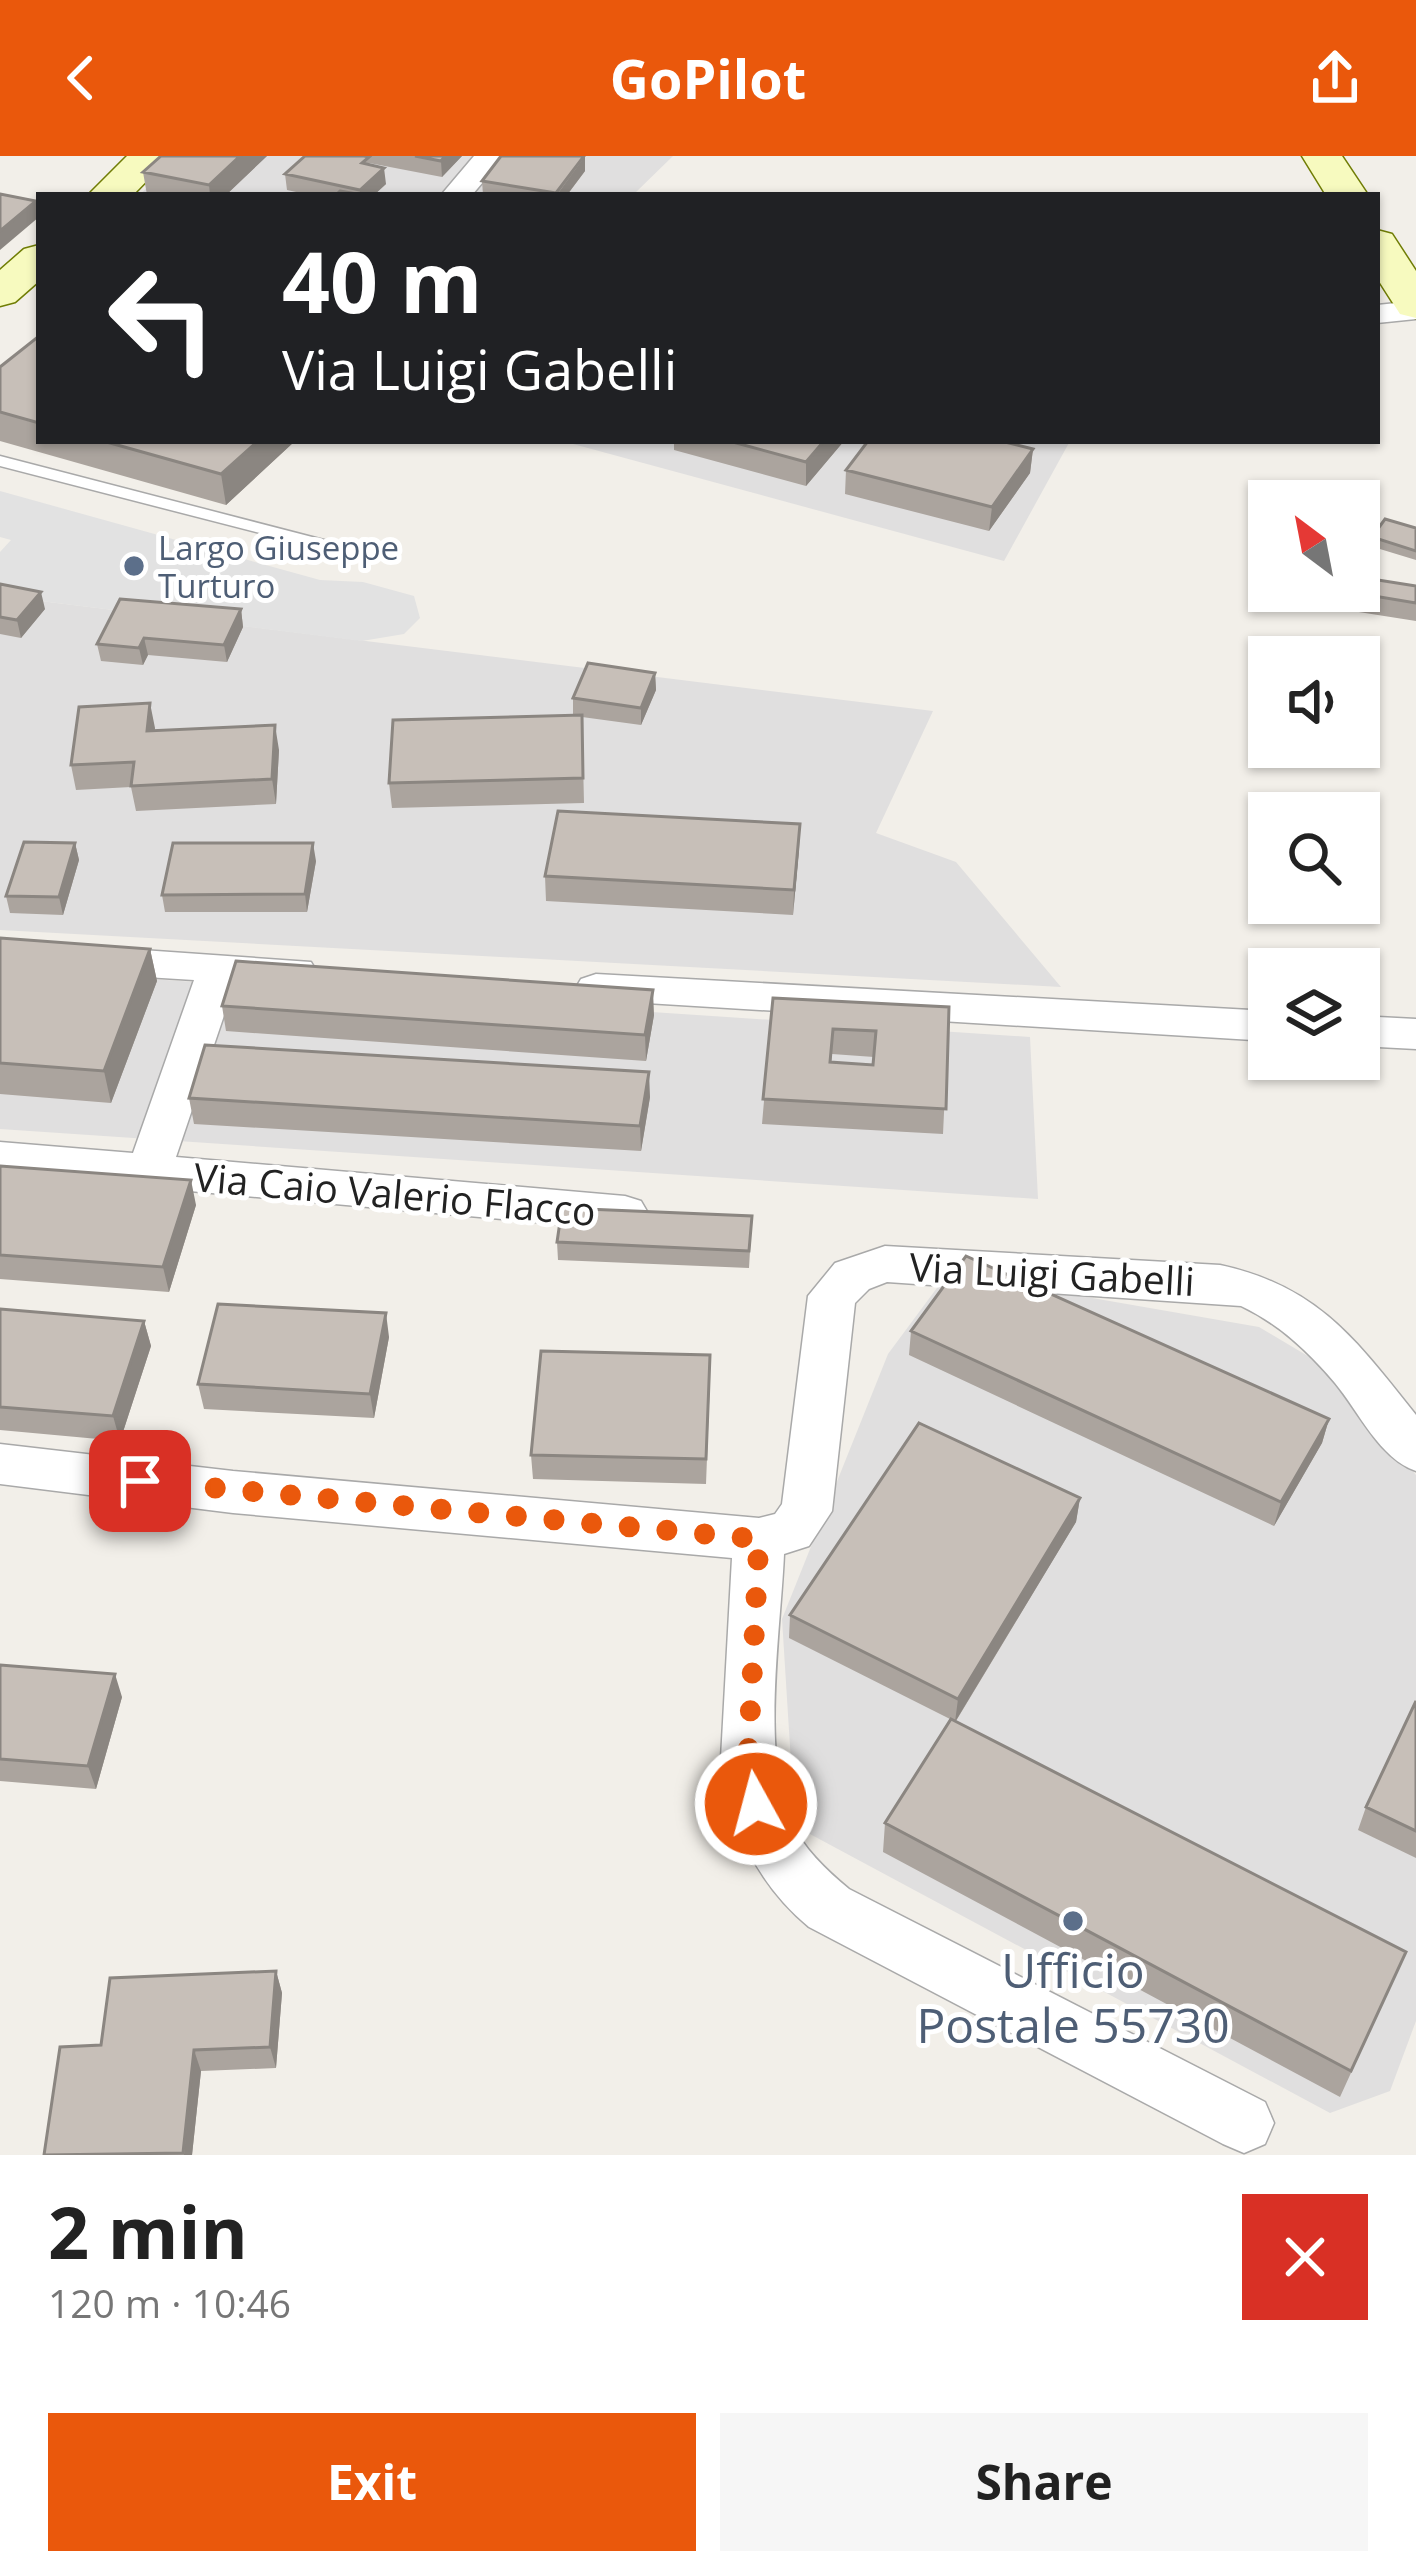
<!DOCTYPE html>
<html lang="en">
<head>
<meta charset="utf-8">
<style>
  :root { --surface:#fff; --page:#f6f6f6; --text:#222; --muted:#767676; --accent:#ea580c }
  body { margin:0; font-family:"Open Sans",sans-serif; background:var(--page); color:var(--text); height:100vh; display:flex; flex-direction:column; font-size:45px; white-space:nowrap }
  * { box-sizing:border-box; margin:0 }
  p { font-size:39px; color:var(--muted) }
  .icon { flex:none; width:66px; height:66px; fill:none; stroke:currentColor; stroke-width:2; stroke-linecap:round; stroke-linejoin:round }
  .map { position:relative; height:1999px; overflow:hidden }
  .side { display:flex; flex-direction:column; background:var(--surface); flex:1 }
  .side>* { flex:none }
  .hud { position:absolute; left:36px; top:36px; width:1344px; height:252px; border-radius:0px; box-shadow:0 3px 9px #0004; background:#202124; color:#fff; overflow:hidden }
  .needle { width:78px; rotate:328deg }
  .fabs { position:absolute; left:1248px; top:324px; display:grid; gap:24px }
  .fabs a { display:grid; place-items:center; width:132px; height:132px; border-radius:0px; background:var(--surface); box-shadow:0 3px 9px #0004; font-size:60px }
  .pin { position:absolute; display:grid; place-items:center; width:102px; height:102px; color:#fff; margin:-51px; border-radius:24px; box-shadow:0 6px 18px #0006 }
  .me { position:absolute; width:132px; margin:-66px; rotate:353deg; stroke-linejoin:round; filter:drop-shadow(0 0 9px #0008) }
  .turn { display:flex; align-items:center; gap:42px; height:252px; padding:0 48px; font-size:54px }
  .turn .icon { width:156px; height:156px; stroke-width:2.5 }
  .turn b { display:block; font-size:84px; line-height:102px }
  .round { display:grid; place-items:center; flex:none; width:126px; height:126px; border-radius:0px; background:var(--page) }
  .head { display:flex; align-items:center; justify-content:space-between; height:204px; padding:0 48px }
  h1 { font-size:72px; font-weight:700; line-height:90px }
  .primary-button { display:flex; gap:24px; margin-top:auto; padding:24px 48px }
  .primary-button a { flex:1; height:138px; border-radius:0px; background:var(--accent); color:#fff; font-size:48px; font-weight:700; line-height:138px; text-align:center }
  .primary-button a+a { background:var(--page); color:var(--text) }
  header { display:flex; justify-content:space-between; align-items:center; height:156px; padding:0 48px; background:var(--accent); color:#fff; font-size:54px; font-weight:700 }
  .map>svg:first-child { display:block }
</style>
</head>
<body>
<header><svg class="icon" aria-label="back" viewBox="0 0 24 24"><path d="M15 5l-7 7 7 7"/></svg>GoPilot<svg class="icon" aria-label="share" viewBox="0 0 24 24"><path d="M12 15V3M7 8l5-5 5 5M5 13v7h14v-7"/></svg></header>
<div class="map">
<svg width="1416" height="1999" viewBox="0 0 1416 1999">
  <rect width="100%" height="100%" fill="#f2efe9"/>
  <path fill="#e0dfdf" d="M 183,0 L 474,0 L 439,39 L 139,39 Z
    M 503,0 L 673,0 L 633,39 L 470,39 Z
    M 562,285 L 1070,285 L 1004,405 Z
    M 0,440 L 933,555 L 876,677 L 956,706 L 1061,831 L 0,774 Z
    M 0,813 L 1030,881 L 1038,1043 L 0,973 Z
    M 948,1117 L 1259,1171 L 1328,1212 L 1416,1319 L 1416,1865 L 1390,1935 L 1330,1957 L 795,1670 L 782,1463 L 888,1198 Z"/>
  <path fill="#e2e2e2" d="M 0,335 L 320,424 L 363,426 L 414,440 L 420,462 L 404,478 L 362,485 L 0,440 L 0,396 L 11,384 L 0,381 Z"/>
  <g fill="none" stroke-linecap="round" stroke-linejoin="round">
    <g stroke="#a9a9a9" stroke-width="3">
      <path id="lane" d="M 0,300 L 347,390 L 349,393 L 341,398 L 0,310 Z"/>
    </g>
    <g stroke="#a9a9a9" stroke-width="3">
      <path id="street" d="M 474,0 L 505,0 L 472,39 L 441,39 Z
        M 1416,145 L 1416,163 L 1377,167 L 1377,149 Z
        M 0,784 L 311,806 L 317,816 L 311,826 L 296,830 L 235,827 L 176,1001 L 625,1040 L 641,1045 L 648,1057 L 641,1069 L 625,1074 L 0,1018 L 0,986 L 133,997 L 194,824 L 0,812 Z
        M 596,818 L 1269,855 L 1269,885 L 581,843 L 575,833 L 581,823 Z
        M 1359,860 L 1416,863 L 1416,893 L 1359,890 Z
        M 885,1090 L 1220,1109 C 1318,1130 1357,1185 1416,1259 L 1416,1315 C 1380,1303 1359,1256 1335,1227 C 1308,1195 1279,1168 1241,1150 L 887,1126 L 869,1133 L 855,1147 L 832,1355 L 809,1390 L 784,1398 C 781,1471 761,1598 790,1664 C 803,1692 826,1714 849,1733 L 1265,1946 L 1274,1967 L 1265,1988 L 1244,1997 L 1223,1988 L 809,1771 C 757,1728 729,1668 721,1602 L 732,1402 L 233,1357 L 0,1328 L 0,1288 L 233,1315 L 759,1362 L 775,1358 L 782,1348 L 808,1140 L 835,1107 Z"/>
    </g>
    <g stroke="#707d05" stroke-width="3">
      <path id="secondary" d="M 127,0 L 171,0 L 133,39 L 88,39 Z
        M 1302,0 L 1342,0 L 1368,39 L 1326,39 Z
        M 1377,74 L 1392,78 L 1416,115 L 1416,162 L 1400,158 L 1377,122 Z
        M 39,89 L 39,125 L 15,146 L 0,150 L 0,114 L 24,93 Z"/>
    </g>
    <use href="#lane" fill="#fff" fill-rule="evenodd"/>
    <use href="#street" fill="#fff" fill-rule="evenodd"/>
    <use href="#secondary" fill="#f7fabf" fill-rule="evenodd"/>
  </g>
  <path fill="#aba49e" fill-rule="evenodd" d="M 161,0 L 267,0 L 226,39 L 147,39 L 143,16 Z
    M 305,0 L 462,0 L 442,21 L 369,7 L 386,28 L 374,39 L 310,39 L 287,34 L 285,18 Z
    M 585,15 L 567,39 L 483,39 L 482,25 Z
    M 39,180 L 39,285 L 295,285 L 226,349 L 0,285 L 0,211 Z
    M 674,285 L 844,285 L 806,330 L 674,294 Z
    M 1033,293 L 1030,317 L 989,375 L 845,338 L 846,314 Z
    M 1416,372 L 1416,404 L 1370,390 L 1372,381 Z
    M 0,428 L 45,453 L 21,482 L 0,478 Z
    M 1416,430 L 1416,465 L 1346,454 L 1350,435 Z
    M 241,453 L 243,471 L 227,506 L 148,499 L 143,509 L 101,505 L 97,488 Z
    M 655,517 L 656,534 L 641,569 L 582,561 L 584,647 L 392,652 L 389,627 L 573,560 L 573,542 Z
    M 155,572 L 154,575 L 279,594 L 276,648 L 136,655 L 131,631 L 76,634 L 71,609 Z
    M 75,687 L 79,704 L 63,759 L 10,757 L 6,740 Z
    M 799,693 L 793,759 L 546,745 L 545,720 Z
    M 316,705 L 307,756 L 165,756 L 162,739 Z
    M 0,782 L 150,793 L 157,825 L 111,947 L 0,938 Z
    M 773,842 L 949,851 L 943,978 L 762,968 ZM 832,898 L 874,901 L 873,909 L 831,906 Z
    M 222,850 L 654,859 L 646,905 L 226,875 Z
    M 1288,903 L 1329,903 L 1330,916 L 1304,924 Z
    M 650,941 L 641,995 L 194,968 L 189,942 Z
    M 0,1010 L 196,1049 L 169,1136 L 0,1123 Z
    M 752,1060 L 749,1112 L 558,1104 L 557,1086 Z
    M 0,1153 L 144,1165 L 151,1190 L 120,1285 L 0,1274 Z
    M 911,1175 L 1329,1263 L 1322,1287 L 1274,1370 L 909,1199 Z
    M 389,1181 L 374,1262 L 204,1253 L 198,1228 Z
    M 710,1223 L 706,1328 L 533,1323 L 531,1299 Z
    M 1080,1342 L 1076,1366 L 956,1565 L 1406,1796 L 1340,1941 L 883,1696 L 885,1667 L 950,1563 L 789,1482 L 790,1459 Z
    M 0,1509 L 122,1541 L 96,1633 L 0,1625 Z
    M 1416,1545 L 1416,1702 L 1358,1674 L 1366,1651 Z
    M 276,1815 L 282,1837 L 276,1912 L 201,1915 L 192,1999 L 44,1999 L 101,1889 Z"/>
  <path fill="#8b8681" d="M 240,0 L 267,0 L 226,39 L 210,39 L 209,29 Z
    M 445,0 L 462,0 L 442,21 L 441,5 Z
    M 585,0 L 585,15 L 567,39 L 557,39 Z
    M 384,12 L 386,28 L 374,39 L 360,39 L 360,34 Z
    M 36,45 L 39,61 L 0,94 L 0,75 Z
    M 258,285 L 295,285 L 226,349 L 221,318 Z
    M 824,285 L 844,285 L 806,330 L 806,306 Z
    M 1033,293 L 1030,317 L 989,375 L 992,351 Z
    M 41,436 L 45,453 L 21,482 L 17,464 Z
    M 241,453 L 243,471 L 227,506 L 224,489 Z
    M 144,482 L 148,499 L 143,509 L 139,492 Z
    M 655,517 L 656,534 L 641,569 L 641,552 Z
    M 150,547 L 155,572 L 152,600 L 147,575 Z
    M 275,569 L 279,594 L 276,648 L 272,623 Z
    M 800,668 L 799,693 L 793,759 L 794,734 Z
    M 75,687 L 79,704 L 63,759 L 59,741 Z
    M 313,687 L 316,705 L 307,756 L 305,738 Z
    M 150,793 L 157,825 L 111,947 L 104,915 Z
    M 653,834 L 654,859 L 646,905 L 645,879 Z
    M 1333,908 L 1330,916 L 1304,924 L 1306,915 Z
    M 649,916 L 650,941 L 641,995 L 640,970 Z
    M 191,1024 L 196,1049 L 169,1136 L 163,1111 Z
    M 386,1157 L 389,1181 L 374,1262 L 370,1238 Z
    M 144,1165 L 151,1190 L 120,1285 L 113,1260 Z
    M 1329,1263 L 1322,1287 L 1274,1370 L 1281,1346 Z
    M 1080,1342 L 1076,1366 L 955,1566 L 958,1543 Z
    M 115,1518 L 122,1541 L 96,1633 L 88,1610 Z
    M 276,1815 L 282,1837 L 276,1912 L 270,1891 Z
    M 194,1894 L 201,1915 L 192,1999 L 184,1999 Z"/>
  <path fill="#c7bfb8" stroke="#8b8681" stroke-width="3" fill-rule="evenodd" d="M 161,0 L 240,0 L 209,29 L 143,16 Z
    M 305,0 L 364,0 L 369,1 L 362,7 L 384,12 L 360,34 L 285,18 Z
    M 415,0 L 445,0 L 441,5 Z
    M 501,0 L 584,0 L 556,37 L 482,25 Z
    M 340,35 L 362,39 L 336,39 Z
    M 0,38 L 36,45 L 0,75 Z
    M 39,180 L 39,267 L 0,256 L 0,211 Z
    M 103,285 L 258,285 L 221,318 Z
    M 729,285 L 824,285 L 806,306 Z
    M 868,285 L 1001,285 L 1033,293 L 992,351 L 846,314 Z
    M 1385,363 L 1416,372 L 1416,395 L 1372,381 Z
    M 1359,421 L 1416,430 L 1416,447 L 1350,436 L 1359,435 Z
    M 0,428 L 41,436 L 17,464 L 0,461 Z
    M 120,443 L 241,453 L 224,489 L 144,482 L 139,492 L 97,488 Z
    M 588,507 L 655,517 L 641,552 L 573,542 Z
    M 150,547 L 147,575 L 275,569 L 272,623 L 131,630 L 134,606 L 71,609 L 79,551 Z
    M 582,559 L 583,622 L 389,627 L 393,564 Z
    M 558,655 L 800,668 L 794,734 L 545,720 Z
    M 24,686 L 75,687 L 59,741 L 6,740 Z
    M 173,687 L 313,687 L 305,738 L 162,739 Z
    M 0,782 L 150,793 L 104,915 L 0,907 Z
    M 236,805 L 653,834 L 645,879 L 222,850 Z
    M 773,842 L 949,851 L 946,953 L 763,943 ZM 833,873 L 876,875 L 873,909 L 830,906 Z
    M 205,889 L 649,916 L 640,970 L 189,942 Z
    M 1297,903 L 1329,903 L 1333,908 L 1306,915 Z
    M 0,1010 L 191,1024 L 163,1111 L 0,1099 Z
    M 562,1052 L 752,1060 L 749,1095 L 557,1086 Z
    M 966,1100 L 1329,1263 L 1281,1346 L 911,1175 Z
    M 218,1148 L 386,1157 L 370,1238 L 198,1228 Z
    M 0,1153 L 144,1165 L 113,1260 L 0,1251 Z
    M 541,1195 L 710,1199 L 706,1303 L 531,1299 Z
    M 919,1267 L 1080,1342 L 958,1543 L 790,1459 Z
    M 0,1509 L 115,1518 L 88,1610 L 0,1603 Z
    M 1416,1545 L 1416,1675 L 1366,1651 Z
    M 951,1563 L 1406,1796 L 1351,1915 L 885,1667 Z
    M 276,1815 L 270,1891 L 194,1894 L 183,1997 L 44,1999 L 60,1891 L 101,1889 L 110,1822 Z"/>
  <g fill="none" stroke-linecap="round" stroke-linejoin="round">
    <path stroke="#ea580c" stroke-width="21" stroke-dasharray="0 37.8" d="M 140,1325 L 759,1383 L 748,1602 L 756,1648"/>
  </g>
  <g fill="#5c6f8a" stroke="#fff" stroke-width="4.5">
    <circle cx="134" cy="410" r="12"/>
    <circle cx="1073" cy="1765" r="12"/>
  </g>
  <g text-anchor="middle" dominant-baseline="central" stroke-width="10" stroke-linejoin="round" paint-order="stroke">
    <g font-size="33" fill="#4e5e75" stroke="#fff" text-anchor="start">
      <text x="158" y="391">Largo Giuseppe<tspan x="158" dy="38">Turturo</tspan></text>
    </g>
    <g font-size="39" fill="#222" stroke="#fff">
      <text transform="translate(395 1037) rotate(5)">Via Caio Valerio Flacco</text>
      <text transform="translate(1052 1117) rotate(3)">Via Luigi Gabelli</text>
    </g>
    <g font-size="48" fill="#4e5e75" stroke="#fff">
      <text x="1073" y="1813">Ufficio<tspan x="1073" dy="55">Postale 55730</tspan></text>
    </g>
  </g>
</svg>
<div class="fabs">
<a><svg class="needle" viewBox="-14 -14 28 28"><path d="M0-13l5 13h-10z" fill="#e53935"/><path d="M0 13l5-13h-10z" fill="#767676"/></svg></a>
<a><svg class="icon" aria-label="sound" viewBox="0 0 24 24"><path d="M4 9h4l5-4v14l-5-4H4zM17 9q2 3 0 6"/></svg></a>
<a><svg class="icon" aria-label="search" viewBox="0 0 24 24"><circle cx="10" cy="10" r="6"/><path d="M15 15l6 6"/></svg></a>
<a><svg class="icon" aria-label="layers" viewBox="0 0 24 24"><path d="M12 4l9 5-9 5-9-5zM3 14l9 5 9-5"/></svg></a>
</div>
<div class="pin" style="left:140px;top:1325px;background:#d93025"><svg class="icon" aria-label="arrive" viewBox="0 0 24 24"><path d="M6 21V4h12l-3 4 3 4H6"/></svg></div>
<svg class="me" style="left:756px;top:1648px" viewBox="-20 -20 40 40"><circle r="17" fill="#ea580c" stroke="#fff" stroke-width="3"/><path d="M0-11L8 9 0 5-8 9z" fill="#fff"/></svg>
<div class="hud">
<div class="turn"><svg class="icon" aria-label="left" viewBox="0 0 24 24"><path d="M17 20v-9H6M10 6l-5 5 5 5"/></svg><div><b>40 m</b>Via Luigi Gabelli</div></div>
</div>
</div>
<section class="side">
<div class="head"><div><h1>2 min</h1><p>120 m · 10:46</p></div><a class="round" style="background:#d93025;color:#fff"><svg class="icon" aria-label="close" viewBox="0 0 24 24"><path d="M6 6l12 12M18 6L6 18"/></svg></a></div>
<div class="primary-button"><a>Exit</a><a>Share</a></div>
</section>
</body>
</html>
